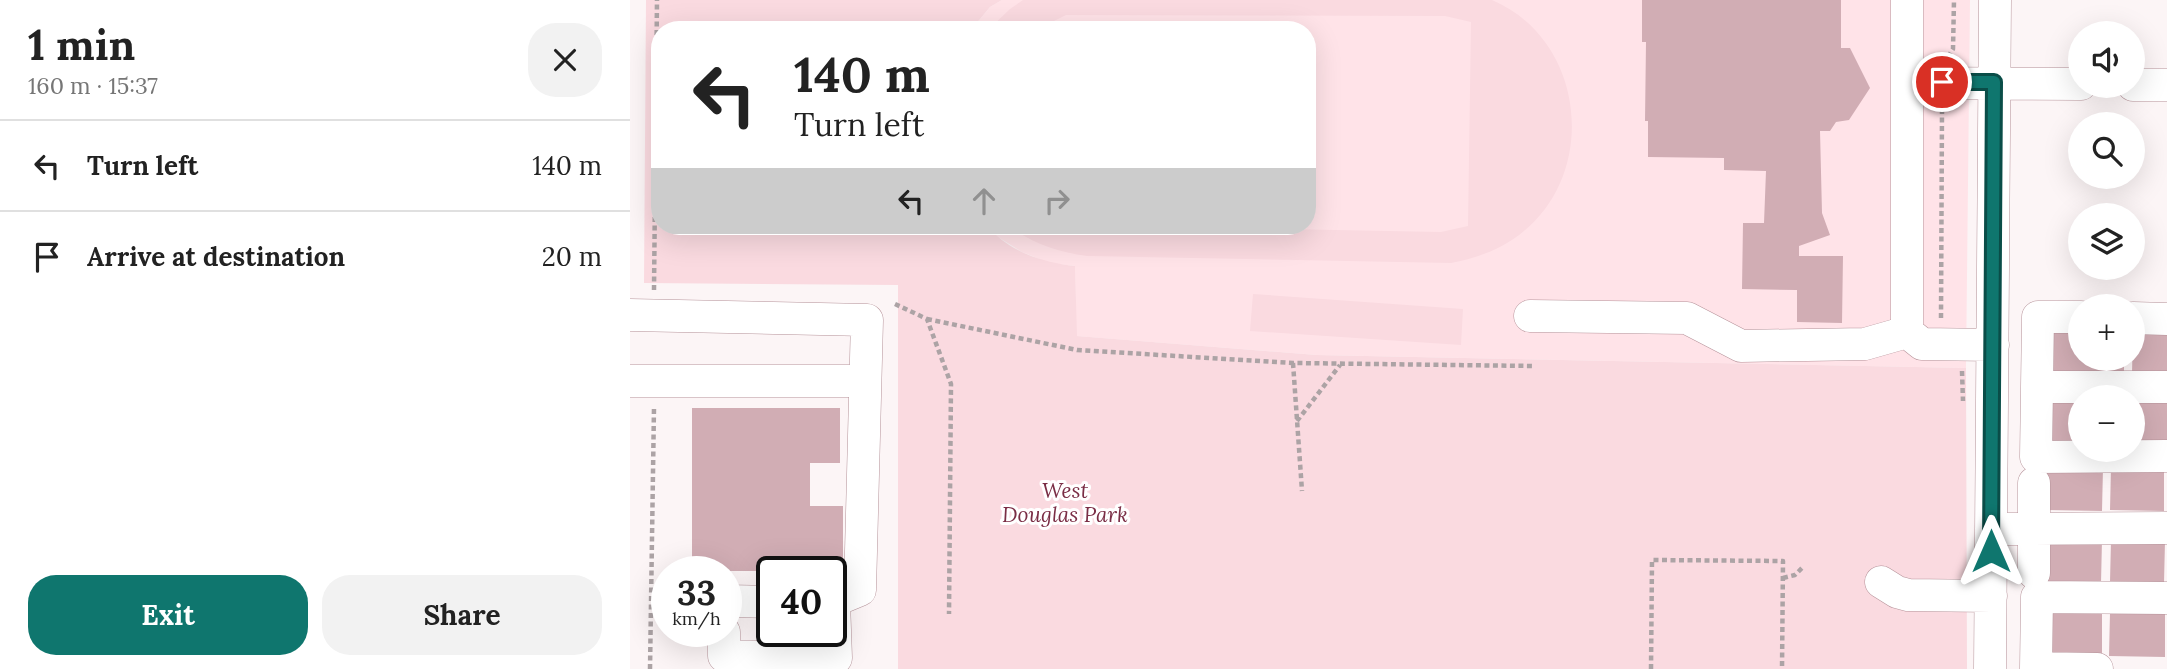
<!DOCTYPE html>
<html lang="en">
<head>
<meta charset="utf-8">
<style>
  :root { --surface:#fff; --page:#f2f2f2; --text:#222; --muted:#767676; --line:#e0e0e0; --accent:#0f766e }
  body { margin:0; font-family:Lora,serif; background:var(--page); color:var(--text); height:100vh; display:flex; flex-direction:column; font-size:26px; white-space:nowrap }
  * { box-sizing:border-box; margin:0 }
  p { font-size:23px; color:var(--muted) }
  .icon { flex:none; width:38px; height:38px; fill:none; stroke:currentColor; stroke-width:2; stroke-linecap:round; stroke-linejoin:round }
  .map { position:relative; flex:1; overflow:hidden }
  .panel { display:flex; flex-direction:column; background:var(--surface); width:630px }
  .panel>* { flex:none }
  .guide { position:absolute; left:21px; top:21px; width:665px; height:214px; border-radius:28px; box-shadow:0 7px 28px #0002; background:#fff; color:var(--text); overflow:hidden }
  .fabs { position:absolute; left:1438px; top:21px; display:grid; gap:14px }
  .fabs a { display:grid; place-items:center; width:77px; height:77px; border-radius:50%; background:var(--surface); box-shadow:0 7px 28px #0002; font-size:35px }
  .speed { position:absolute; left:21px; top:556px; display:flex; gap:14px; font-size:35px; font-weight:700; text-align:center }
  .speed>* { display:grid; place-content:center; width:91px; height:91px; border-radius:50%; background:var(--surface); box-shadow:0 7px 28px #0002; line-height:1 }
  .speed small { font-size:18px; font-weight:400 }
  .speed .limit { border:4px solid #111; border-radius:10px; background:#fff; color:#111 }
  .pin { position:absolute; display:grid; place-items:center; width:60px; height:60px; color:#fff; margin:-30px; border:4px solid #fff; border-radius:50%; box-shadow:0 2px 7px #0007 }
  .me { position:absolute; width:77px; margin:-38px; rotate:0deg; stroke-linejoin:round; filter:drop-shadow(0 0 5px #0008) }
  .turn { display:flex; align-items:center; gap:24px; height:147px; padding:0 28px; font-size:32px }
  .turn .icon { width:91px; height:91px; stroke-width:2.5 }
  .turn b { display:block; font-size:49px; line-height:60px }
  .lanes { display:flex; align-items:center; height:66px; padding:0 28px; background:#0003; justify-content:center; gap:35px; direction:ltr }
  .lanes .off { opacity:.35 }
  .round { display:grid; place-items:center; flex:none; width:74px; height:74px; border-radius:28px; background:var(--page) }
  .summary { display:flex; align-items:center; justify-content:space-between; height:119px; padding:0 28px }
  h1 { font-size:42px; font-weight:800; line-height:52px }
  .primary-button { display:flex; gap:14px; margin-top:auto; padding:14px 28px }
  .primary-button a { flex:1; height:80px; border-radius:28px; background:var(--accent); color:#fff; font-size:28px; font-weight:800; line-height:80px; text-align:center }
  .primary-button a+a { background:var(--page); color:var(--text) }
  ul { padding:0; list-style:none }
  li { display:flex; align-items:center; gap:21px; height:91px; padding:0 28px; border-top:2px solid var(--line) }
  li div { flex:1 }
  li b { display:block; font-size:26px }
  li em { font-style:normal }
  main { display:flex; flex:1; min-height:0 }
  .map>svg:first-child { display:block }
</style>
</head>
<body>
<main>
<section class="panel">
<div class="summary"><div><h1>1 min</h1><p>160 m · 15:37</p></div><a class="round"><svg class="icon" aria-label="close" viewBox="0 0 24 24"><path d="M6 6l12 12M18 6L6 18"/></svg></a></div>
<ul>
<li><svg class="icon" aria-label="left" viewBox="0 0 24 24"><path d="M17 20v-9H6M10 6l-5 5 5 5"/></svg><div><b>Turn left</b></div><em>140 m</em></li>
<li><svg class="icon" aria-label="arrive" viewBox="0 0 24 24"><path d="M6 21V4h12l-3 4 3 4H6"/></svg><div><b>Arrive at destination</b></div><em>20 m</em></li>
</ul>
<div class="primary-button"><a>Exit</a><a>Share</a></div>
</section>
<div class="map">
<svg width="1537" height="669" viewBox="0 0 1537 669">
  <rect width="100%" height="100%" fill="#fcf5f6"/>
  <path fill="#ffe3e8" d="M 372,0 L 1340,0 L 1336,368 L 687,355 L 446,336 L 445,266 L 419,263 L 392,252 L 368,237 L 357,226 L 677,226 L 677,30 L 341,30 L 360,7 Z"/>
  <path fill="#fadae0" d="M 16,0 L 372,0 L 360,7 L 341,30 L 30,30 L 30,226 L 357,226 C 380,252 411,262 445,266 L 447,336 L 687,355 L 1336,368 L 1337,669 L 268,669 L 268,285 L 14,283 Z
    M 393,0 L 862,0 C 954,39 969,169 894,231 C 873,249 847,258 821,263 L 457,256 C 427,252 403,243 378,226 L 505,226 L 811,232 L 838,226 L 841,22 L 815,16 L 436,15 L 406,30 L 358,30 L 380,9 Z
    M 623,294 L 833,309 L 831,345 L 620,331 Z"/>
  <path fill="#d1adb4" d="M 1012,0 L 1211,0 L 1211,48 L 1220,48 L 1240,88 L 1219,120 L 1206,122 L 1200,131 L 1190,131 L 1192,213 L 1200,235 L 1169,246 L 1169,256 L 1213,256 L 1212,323 L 1167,322 L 1167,290 L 1112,289 L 1113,223 L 1134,223 L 1136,171 L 1094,170 L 1094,158 L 1018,157 L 1018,121 L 1015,121 L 1016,42 L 1012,42 Z
    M 1419,330 L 1451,330 L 1451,359 L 1494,359 L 1494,375 L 1418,373 Z
    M 1503,331 L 1537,331 L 1537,374 L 1502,373 Z
    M 1419,397 L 1451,398 L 1451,441 L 1418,441 Z
    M 1503,398 L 1537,398 L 1537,441 L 1503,440 Z
    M 62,408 L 210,408 L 210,463 L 180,463 L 180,506 L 213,506 L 213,571 L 62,571 Z
    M 1417,467 L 1473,468 L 1472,511 L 1417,510 Z
    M 1481,467 L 1534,468 L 1534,511 L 1480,510 Z
    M 1418,539 L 1472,540 L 1471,583 L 1417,582 Z
    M 1481,540 L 1535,541 L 1534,583 L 1480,582 Z
    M 1418,613 L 1472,614 L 1472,656 L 1418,655 Z
    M 1480,613 L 1535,614 L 1535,657 L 1479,656 Z"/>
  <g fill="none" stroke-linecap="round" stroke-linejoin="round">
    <g stroke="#b6939a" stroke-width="33">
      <path id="minor" d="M 1277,0 L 1277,83
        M 1503,85 L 1537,85
        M 0,315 L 237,320 L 230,590 L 201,602
        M 900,316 L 1057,318 L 1111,346 L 1235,344 L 1277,332
        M 1451,317 L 1408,317 L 1406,457 L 1537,456
        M 1503,318 L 1537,319
        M 1363,345 L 1292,344 L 1277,332 L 1277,83 L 1451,84
        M 0,381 L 235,381
        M 1407,387 L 1537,387
        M 1361,529 L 1537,528
        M 1404,573 L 1404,483
        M 1251,582 L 1267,592 L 1278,595 L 1361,596
        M 96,601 L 142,602
        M 94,632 L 94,656 L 206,658 L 204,602
        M 1360,669 L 1365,0
        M 1467,669 L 1406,668 L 1407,597 L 1537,598"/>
    </g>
    <path stroke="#aca3a5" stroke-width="4.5" stroke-dasharray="5 3.5" stroke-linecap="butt" d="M 1318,57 L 1323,49 L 1324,0
      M 24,290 L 27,0
      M 265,304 L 297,319 L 321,384 L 319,614
      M 1311,318 L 1312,110
      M 297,319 L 447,350 L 663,363 L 904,366
      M 663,363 L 672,491
      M 1332,371 L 1333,401
      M 667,421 L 710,365
      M 1153,578 L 1165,575 L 1174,566
      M 20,669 L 24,407
      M 1021,669 L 1022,560 L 1153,561 L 1152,669"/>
    <use href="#minor" stroke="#fff" stroke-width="32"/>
  </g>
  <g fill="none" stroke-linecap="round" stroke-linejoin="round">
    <g stroke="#0a4d48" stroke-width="18">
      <path id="route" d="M 1312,82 L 1364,82 L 1361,551"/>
    </g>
    <use href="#route" stroke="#0f766e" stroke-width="12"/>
  </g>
  <g text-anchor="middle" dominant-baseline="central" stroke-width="6" stroke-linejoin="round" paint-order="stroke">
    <g font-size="21" font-style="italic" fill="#7a2d45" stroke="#fff">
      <text x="435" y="490">West<tspan x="435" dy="24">Douglas Park</tspan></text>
    </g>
  </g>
</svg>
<div class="fabs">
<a><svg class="icon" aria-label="sound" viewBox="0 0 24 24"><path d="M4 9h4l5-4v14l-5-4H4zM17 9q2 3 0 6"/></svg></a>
<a><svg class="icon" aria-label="search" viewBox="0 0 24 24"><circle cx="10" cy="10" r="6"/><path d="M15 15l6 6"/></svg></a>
<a><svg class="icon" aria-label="layers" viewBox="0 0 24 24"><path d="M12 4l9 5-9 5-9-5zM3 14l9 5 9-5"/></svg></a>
<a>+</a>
<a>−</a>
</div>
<div class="speed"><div>33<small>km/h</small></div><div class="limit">40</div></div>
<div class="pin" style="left:1312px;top:82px;background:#d93025"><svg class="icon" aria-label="arrive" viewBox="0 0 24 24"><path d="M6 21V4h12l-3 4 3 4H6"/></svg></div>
<svg class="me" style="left:1361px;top:551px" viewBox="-20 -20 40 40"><path d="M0-17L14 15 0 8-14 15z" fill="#0f766e" stroke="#fff" stroke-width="4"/></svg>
<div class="guide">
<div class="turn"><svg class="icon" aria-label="left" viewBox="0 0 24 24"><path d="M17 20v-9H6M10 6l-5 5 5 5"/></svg><div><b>140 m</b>Turn left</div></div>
<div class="lanes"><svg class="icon" aria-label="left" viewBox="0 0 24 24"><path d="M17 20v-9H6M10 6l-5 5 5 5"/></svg><svg class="icon off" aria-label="ahead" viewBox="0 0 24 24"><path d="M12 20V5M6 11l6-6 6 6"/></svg><svg class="icon off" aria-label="right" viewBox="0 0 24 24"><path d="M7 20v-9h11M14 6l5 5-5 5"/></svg></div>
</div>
</div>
</main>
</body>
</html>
